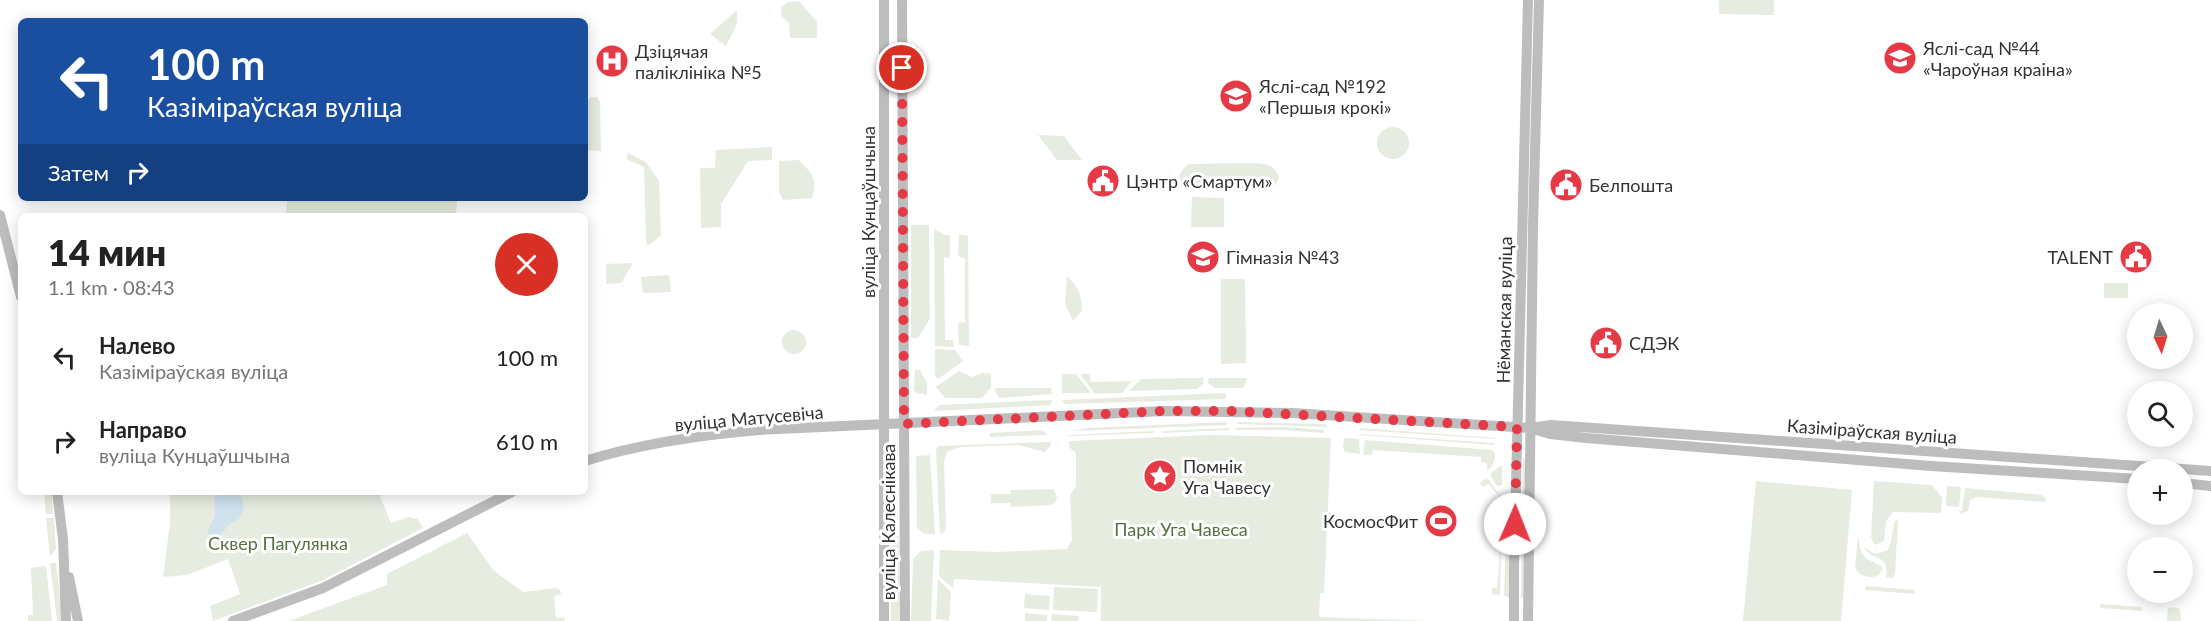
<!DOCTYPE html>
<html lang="ru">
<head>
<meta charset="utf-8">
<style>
  :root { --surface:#fff; --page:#f2f2f2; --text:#222; --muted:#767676 }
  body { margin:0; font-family:Lato,sans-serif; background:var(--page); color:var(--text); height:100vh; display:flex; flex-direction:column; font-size:22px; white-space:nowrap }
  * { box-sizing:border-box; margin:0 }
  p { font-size:20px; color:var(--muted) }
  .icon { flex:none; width:33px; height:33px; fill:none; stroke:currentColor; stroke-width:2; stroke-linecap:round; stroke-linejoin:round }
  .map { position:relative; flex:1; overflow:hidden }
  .sheet { position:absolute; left:18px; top:213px; width:570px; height:282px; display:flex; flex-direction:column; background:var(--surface); border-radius:9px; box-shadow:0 3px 15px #0003 }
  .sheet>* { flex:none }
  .banner { position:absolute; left:18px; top:18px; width:570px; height:183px; border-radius:9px; box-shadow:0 3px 15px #0003; background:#1a4fa0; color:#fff; overflow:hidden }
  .needle { width:39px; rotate:176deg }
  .tools { position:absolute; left:2127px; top:303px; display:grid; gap:12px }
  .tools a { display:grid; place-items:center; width:66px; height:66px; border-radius:50%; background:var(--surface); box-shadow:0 3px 15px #0003; font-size:30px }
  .pin { position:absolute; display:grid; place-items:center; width:51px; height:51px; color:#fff; margin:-26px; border:3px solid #fff; border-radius:50%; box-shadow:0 2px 6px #0007 }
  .me { position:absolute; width:66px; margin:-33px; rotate:1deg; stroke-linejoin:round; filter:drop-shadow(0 0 4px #0008) }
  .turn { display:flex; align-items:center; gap:21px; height:126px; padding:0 30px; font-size:27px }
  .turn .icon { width:78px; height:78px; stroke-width:2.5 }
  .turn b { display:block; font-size:42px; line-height:51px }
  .then { display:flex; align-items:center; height:57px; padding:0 30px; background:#0003; gap:12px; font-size:22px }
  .round { display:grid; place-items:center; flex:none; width:63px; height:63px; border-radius:32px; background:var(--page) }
  .head { display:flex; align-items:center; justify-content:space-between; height:102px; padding:0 30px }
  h1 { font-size:36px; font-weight:800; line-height:45px }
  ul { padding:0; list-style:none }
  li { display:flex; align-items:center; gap:18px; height:84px; padding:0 30px }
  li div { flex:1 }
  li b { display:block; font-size:22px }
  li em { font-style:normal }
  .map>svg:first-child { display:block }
</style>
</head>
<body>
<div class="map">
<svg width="2211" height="621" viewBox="0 0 2211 621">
  <rect width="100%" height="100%" fill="#fff"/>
  <path fill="#e6ecdf" d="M 1719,0 L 1774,0 L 1774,15 L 1719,14 Z
    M 799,1 L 817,22 L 817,38 L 790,38 L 789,23 L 782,17 L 781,7 L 788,2 Z
    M 737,10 L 737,24 L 726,46 L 710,34 Z
    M 590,97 L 597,97 L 600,102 L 601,151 L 585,150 L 585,104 L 587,104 Z
    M1377 143a16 16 0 1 1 32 0a16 16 0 1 1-32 0Z
    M 1038,135 L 1064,136 L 1082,160 L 1057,160 Z
    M 772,147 L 772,160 L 748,161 L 721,204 L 721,227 L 701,228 L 700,168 L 715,168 L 716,150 Z
    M 628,153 L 646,162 L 659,181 L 661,235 L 648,246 L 646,241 L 644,167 L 626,159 Z
    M 799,160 C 812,174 818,178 812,198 L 783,200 L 779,192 L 779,161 Z
    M 1251,163 C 1265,164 1275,163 1279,178 C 1277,186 1271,188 1264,190 L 1193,190 C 1177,187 1175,173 1189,164 Z
    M 1192,197 L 1224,198 L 1224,227 L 1191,227 Z
    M 287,198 L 457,198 L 456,216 L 286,216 Z
    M 911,225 L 929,225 L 930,318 L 918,338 L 911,338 Z
    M 934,229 L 944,235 L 950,235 L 950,258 L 944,257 L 945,340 L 953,340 L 954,347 L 935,346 Z
    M 959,234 L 968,236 L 969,346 L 959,345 L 958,323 L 965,322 L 965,259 L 958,256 Z
    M 633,263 L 621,283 L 606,284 L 606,264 Z
    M 669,275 L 671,292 L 643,293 L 641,277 Z
    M 1067,276 C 1079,288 1082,295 1082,311 L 1073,321 L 1065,304 Z
    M 1221,279 L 1245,279 L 1246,363 L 1221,364 Z
    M 2104,283 L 2128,283 L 2128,298 L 2104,298 Z
    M782 342a12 12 0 1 1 24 0a12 12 0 1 1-24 0Z
    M 935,349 L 955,350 L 963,361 L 938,379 L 935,376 Z
    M 915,370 L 920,370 L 927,383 L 927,395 L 917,393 L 914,390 Z
    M 959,371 L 972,377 L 983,373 L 991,374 L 991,387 L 982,398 L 945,398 L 936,387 Z
    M 1062,374 L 1076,374 L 1091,393 L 1062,393 Z
    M 1080,374 L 1090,374 L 1091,382 L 1132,381 L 1122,393 L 1095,394 Z
    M 1203,378 L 1203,384 L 1197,389 L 1129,391 L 1141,379 Z
    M 1209,378 L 1247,378 L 1245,385 L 1243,388 L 1215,388 L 1208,383 Z
    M 994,388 L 1051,388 L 1052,394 L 999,398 Z
    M 1223,393 L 1226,394 L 1226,399 L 1065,404 L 1062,400 Z
    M 1052,400 L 1051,405 L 934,411 L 939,405 Z
    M 1227,422 L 1227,425 L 1072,431 L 1087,428 Z
    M 1237,422 L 1324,424 L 1330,427 L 1237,424 Z
    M 1284,427 L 1324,430 L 1324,433 L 1283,430 L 1236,430 L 1236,428 Z
    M 1229,428 L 1229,430 L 1162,433 L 1163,431 Z
    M 1360,428 L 1495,438 L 1495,439 L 1360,430 Z
    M 1042,430 L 1048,435 L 990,437 L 990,433 Z
    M 1154,431 L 1154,433 L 1068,436 L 1069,435 Z
    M 1359,434 L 1494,443 L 1494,445 L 1360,435 Z
    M 1210,435 L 1331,438 L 1324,593 L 1320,593 L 1319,617 L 1434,621 L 1101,621 L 1101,587 L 954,579 L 953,588 L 939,576 L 940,550 L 997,552 L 1067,549 L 1072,540 L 1070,495 L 1076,486 L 1076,453 L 1069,447 L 1069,441 Z
    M 1344,438 L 1359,439 L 1360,454 L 1345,452 L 1343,448 Z
    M 1365,440 L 1492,450 C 1499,457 1493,465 1487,471 L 1487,463 L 1481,462 L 1481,457 L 1373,450 L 1372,455 L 1363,455 Z
    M 1051,442 L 1050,446 L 1045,452 L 1019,445 L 960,447 L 947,452 L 944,461 L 946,526 L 945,531 L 940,534 L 936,450 L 938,446 Z
    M 930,455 L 935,534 C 927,535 922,534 917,527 L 916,456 Z
    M 1523,458 L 1526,458 L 1524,598 L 1521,598 Z
    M 896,459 L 901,621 L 891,621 L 890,460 Z
    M 1500,466 L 1502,466 L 1502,485 L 1497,486 L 1490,474 Z
    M 1485,479 L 1489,480 L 1502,499 L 1500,593 L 1499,595 L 1492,594 L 1492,588 L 1497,588 L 1502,529 L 1498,527 L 1501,499 L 1489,484 L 1483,487 L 1480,483 Z
    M 1756,481 L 1852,490 L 1841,621 L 1743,621 Z
    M 1874,481 L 1932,485 L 1942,498 L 1941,513 L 1893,512 L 1886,521 L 1884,541 L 1875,545 L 1871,537 Z
    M 1947,486 L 1961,487 L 1959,507 L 1946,506 Z
    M 1965,488 L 2042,495 L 2046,499 L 2045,502 L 1976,497 L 1970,500 L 1968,511 L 1960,514 L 1959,511 L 1962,511 Z
    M 1053,489 L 1057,496 L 1055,503 L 1051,505 L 1011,507 L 1010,503 L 991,503 L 991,494 L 1011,494 L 1011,490 Z
    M 44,492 L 52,495 L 53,514 L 46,514 Z
    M 170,492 L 389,492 L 380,496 L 391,523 L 409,517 L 418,519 L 423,528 L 323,580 L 213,621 L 210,606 L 240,594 L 228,559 L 187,575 L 163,577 L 170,523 Z
    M 1507,510 L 1511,511 L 1509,598 L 1504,595 Z
    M 54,518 L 56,549 L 50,557 L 46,518 Z
    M 1898,519 L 1895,574 L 1893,578 L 1886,577 C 1889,551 1873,564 1864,547 L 1875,554 L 1888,550 L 1891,542 L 1894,522 Z
    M 467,533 L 494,571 L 523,592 L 557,588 L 560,590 L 561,595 L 554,596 L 556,618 L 564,617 L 565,621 L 289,621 L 387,585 L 387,574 Z
    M 1858,535 L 1860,549 L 1865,558 L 1881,566 L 1883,568 L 1879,575 C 1870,579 1859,577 1855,567 Z
    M 934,550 L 931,621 L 911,621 L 913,559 L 921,551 Z
    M 50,563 L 56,563 L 63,621 L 57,621 Z
    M 46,566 L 52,621 L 28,621 L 28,615 L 33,615 L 31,568 Z
    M 938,579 L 951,592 L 949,621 L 936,619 Z
    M 1865,586 L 1915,590 L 1915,594 L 1865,590 Z
    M 1054,587 L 1098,589 L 1097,612 L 1053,610 Z
    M 1025,594 L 1050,596 L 1049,610 L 1024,608 Z
    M 2101,604 L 2142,607 L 2142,611 L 2100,608 Z
    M 2174,607 L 2180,609 L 2181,621 L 2167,621 L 2168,608 Z
    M 1025,613 L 1047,615 L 1047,621 L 1025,621 Z
    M 1052,614 L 1079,616 L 1078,621 L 1051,621 Z"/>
  <path fill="#cfe2ee" d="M 214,492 L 240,492 L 244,506 L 240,518 L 230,524 L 215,540 L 207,532 L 215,516 Z"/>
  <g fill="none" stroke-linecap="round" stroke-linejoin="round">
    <path stroke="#bdbdbd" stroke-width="10" d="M 902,0 L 905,621
      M 0,215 L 21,297
      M 1533,429 L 1550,434 L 1586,438 L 1931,466 L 2138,479
      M 585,461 C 642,443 700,435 759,430 L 1165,411 L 1292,413 L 1530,428 L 1551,425 L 2211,471
      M 2182,483 L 2211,486
      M 57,492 L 63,539 L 66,621
      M 69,577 L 78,621
      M 233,621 L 323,588 L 512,492
      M 884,621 L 884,0
      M 1514,621 L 1514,566 L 1528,0
      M 1528,621 L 1533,226 L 1539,0"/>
  </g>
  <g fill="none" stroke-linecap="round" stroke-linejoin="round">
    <path stroke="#e63946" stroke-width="10" stroke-dasharray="0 18" d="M 902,68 L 904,424 L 1165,411 L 1230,411 L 1517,427 L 1515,524"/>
  </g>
  <defs>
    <g id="school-disc" transform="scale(1.725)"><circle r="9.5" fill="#e63946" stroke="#fff"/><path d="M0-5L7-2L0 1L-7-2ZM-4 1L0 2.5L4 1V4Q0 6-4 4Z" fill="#fff"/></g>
    <g id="hospital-disc" transform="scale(1.725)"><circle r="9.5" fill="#e63946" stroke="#fff"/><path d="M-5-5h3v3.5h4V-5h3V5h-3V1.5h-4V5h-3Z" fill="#fff"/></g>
    <g id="civic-disc" transform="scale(1.725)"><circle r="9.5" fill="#e63946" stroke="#fff"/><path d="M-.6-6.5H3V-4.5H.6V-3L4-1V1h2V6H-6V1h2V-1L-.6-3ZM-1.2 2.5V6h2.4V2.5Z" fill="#fff"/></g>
    <g id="sight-disc" transform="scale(1.725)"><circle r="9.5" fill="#e63946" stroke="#fff"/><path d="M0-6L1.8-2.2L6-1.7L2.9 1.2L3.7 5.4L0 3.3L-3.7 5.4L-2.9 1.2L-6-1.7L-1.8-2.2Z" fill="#fff"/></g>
    <g id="stadium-disc" transform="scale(1.725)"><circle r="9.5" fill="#e63946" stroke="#fff"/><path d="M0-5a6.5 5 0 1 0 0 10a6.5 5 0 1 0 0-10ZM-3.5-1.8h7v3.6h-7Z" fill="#fff"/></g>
  </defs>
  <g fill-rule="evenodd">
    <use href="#school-disc" x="1900" y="58"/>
    <use href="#hospital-disc" x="612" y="61"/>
    <use href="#school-disc" x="1236" y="96"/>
    <use href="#civic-disc" x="1103" y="181"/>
    <use href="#civic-disc" x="1566" y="185"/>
    <use href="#school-disc" x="1203" y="257"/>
    <use href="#civic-disc" x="2136" y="257"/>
    <use href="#civic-disc" x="1606" y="343"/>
    <use href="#sight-disc" x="1160" y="476"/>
    <use href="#stadium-disc" x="1441" y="521"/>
  </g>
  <g text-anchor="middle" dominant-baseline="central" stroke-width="6" stroke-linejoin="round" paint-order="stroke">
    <g font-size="18" fill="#333" stroke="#fff" text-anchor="start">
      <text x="1923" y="48">Яслі-сад №44<tspan x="1923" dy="21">«Чароўная краіна»</tspan></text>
      <text x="635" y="51">Дзіцячая<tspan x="635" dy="21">паліклініка №5</tspan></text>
      <text x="1259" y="86">Яслі-сад №192<tspan x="1259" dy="21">«Першыя крокі»</tspan></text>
      <text x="1126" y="181">Цэнтр «Смартум»</text>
      <text x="1589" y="185">Белпошта</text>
      <text x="1226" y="257">Гімназія №43</text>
      <text x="2113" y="257" text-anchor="end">TALENT</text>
      <text x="1629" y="343">СДЭК</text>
      <text x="1183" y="466">Помнік<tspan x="1183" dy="21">Уга Чавесу</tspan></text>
      <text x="1418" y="521" text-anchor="end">КосмосФит</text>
    </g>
    <g font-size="18" fill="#333" stroke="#fff">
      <text transform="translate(868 212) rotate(-90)">вуліца Кунцаўшчына</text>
      <text transform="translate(1504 310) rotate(-89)">Нёманская вуліца</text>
      <text transform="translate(749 418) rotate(-5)">вуліца Матусевіча</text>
      <text transform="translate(1872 431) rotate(4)">Казіміраўская вуліца</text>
      <text transform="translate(888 522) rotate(-90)">вуліца Калеснікава</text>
    </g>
    <g font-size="18" fill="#56703f" stroke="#fff">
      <text x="1181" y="529">Парк Уга Чавеса</text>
      <text x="278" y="543">Сквер Пагулянка</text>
    </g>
  </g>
</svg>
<div class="tools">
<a><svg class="needle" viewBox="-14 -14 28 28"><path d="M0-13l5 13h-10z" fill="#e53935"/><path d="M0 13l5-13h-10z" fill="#767676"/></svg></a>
<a><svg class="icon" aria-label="search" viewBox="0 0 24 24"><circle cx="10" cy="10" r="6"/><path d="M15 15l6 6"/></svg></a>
<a>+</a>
<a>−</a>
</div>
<div class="pin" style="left:902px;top:68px;background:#d93025"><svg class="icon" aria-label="arrive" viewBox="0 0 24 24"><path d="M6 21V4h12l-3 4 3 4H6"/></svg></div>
<svg class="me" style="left:1515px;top:524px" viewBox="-20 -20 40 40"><circle r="19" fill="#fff"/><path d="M0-13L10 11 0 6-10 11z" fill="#e63946"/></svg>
<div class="banner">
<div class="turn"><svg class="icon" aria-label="left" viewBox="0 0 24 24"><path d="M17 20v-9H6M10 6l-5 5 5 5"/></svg><div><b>100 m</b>Казіміраўская вуліца</div></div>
<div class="then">Затем<svg class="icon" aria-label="right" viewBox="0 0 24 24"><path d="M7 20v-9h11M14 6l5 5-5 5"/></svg></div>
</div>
<section class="sheet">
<div class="head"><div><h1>14 мин</h1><p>1.1 km · 08:43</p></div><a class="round" style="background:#d93025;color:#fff"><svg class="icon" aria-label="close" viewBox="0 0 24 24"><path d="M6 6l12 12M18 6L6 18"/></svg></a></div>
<ul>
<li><svg class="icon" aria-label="left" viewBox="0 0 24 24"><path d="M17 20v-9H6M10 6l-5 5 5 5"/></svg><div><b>Налево</b><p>Казіміраўская вуліца</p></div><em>100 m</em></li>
<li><svg class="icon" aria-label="right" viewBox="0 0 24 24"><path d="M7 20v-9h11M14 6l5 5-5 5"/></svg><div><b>Направо</b><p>вуліца Кунцаўшчына</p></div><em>610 m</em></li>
</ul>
</section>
</div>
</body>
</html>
